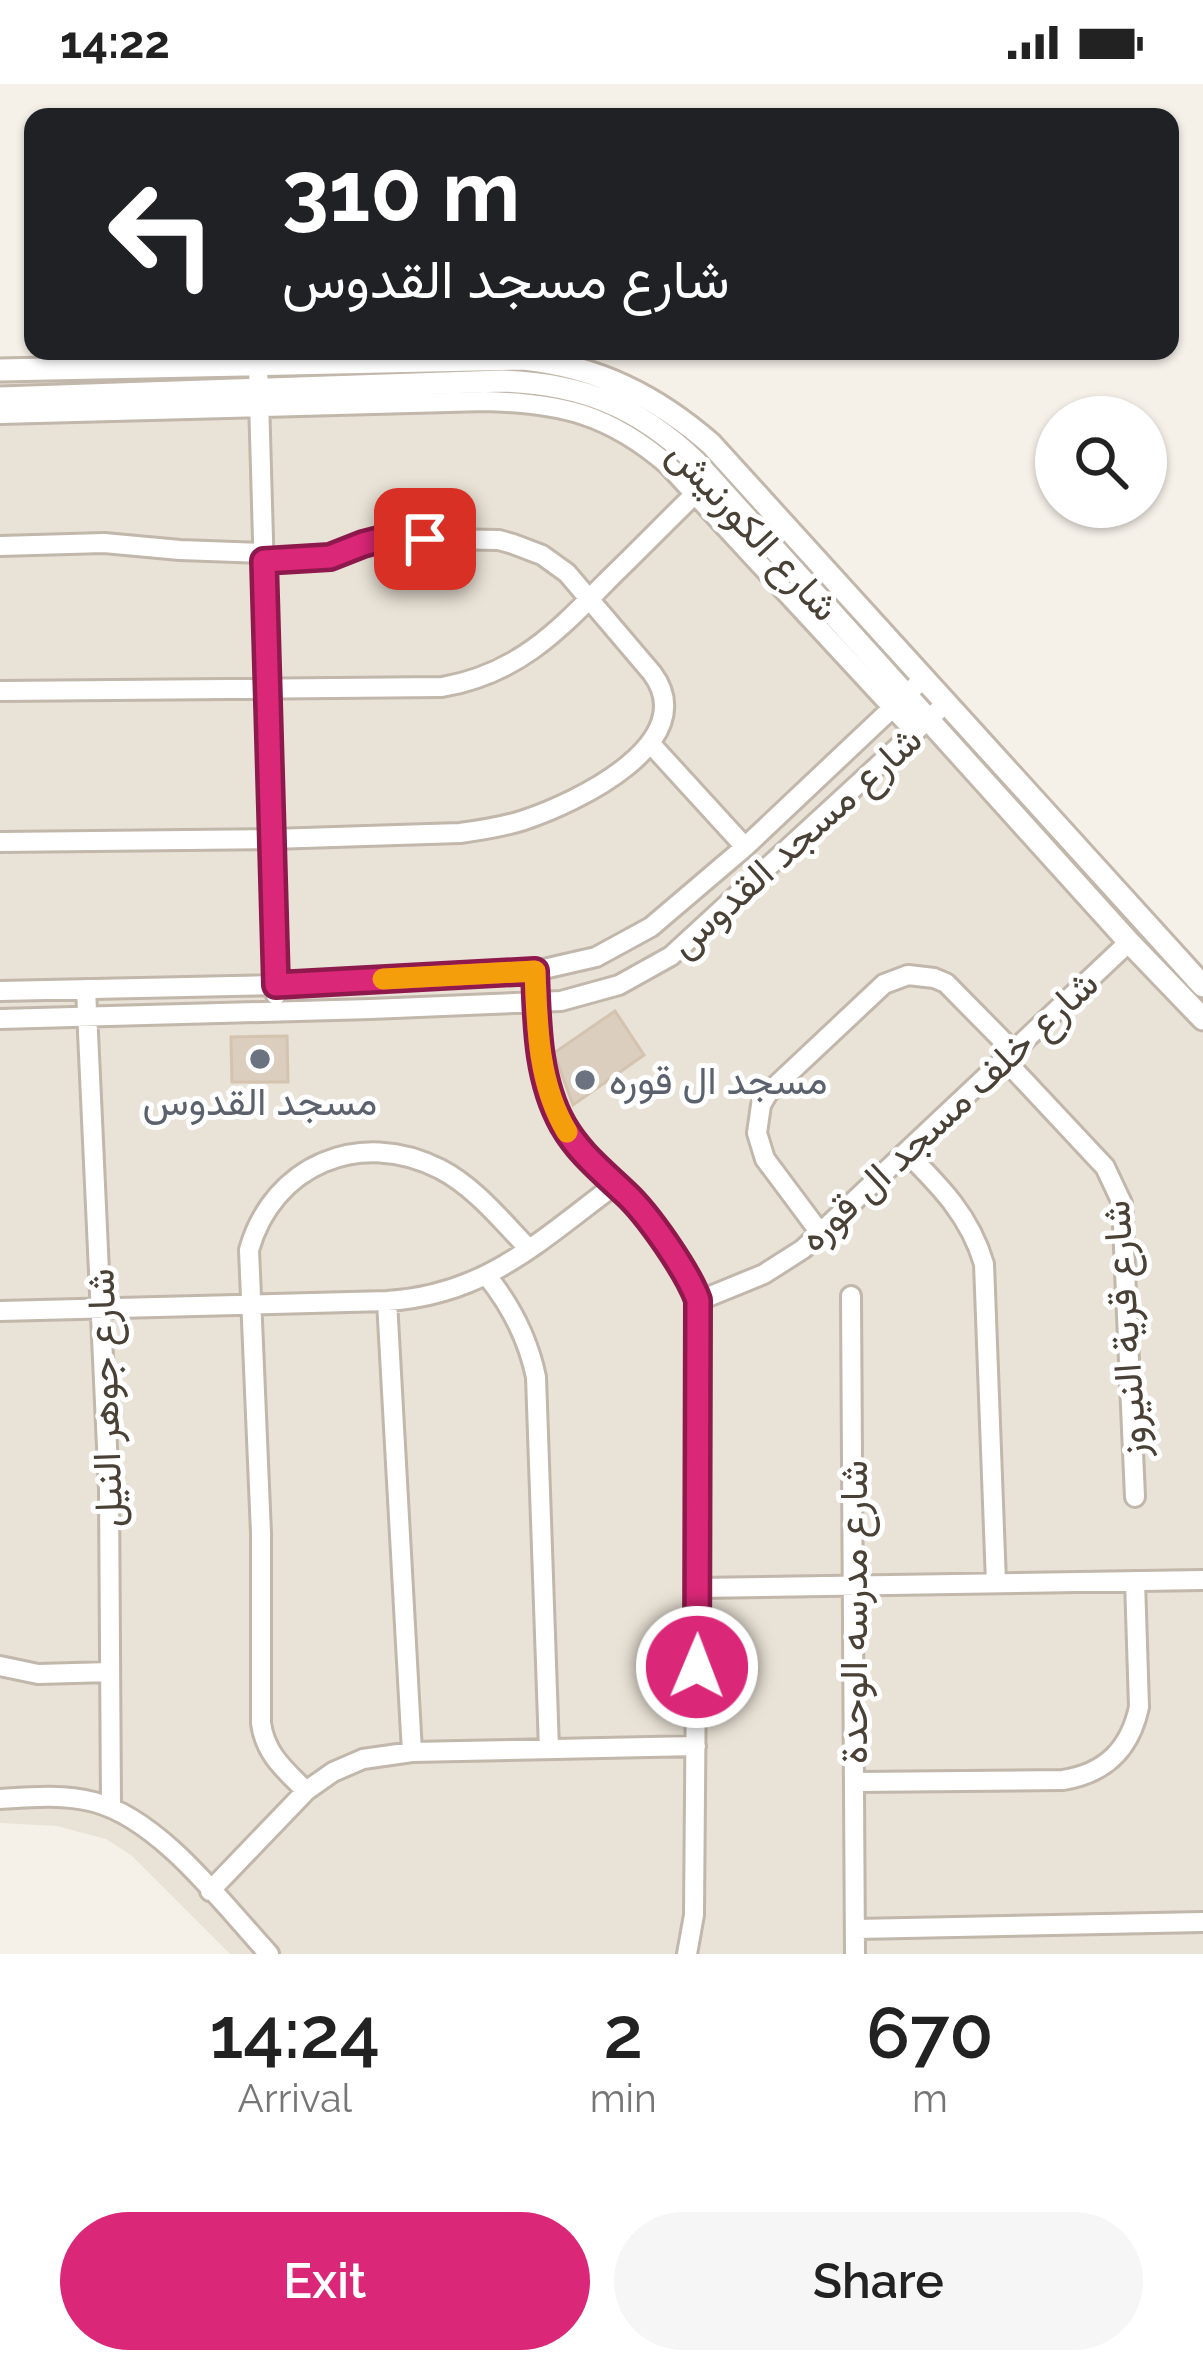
<!DOCTYPE html>
<html lang="en">
<head>
<meta charset="utf-8">
<style>
  :root { --surface:#fff; --page:#f6f6f6; --text:#222; --muted:#767676; --accent:#db2777 }
  body { margin:0; font-family:Raleway,Vazirmatn,sans-serif; background:var(--page); color:var(--text); height:100vh; display:flex; flex-direction:column; font-size:45px; white-space:nowrap }
  * { box-sizing:border-box; margin:0 }
  p { font-size:39px; color:var(--muted) }
  .icon { flex:none; width:66px; height:66px; fill:none; stroke:currentColor; stroke-width:2; stroke-linecap:round; stroke-linejoin:round }
  .map { position:relative; height:1870px; overflow:hidden }
  .panel { display:flex; flex-direction:column; background:var(--surface); flex:1 }
  .panel>* { flex:none }
  .banner { position:absolute; left:24px; top:24px; width:1155px; height:252px; border-radius:24px; box-shadow:0 3px 9px #0004; background:#202124; color:#fff; overflow:hidden }
  .fabs { position:absolute; left:1035px; top:312px; display:grid; gap:24px }
  .fabs a { display:grid; place-items:center; width:132px; height:132px; border-radius:50%; background:var(--surface); box-shadow:0 3px 9px #0004; font-size:60px }
  .pin { position:absolute; display:grid; place-items:center; width:102px; height:102px; color:#fff; margin:-51px; border-radius:24px; box-shadow:0 6px 18px #0006 }
  .me { position:absolute; width:132px; margin:-66px; rotate:1deg; stroke-linejoin:round; filter:drop-shadow(0 0 9px #0008) }
  .turn { display:flex; align-items:center; gap:42px; height:252px; padding:0 60px; font-size:54px }
  .turn .icon { width:156px; height:156px; stroke-width:2.5 }
  .turn b { display:block; font-size:84px; line-height:102px }
  .eta { display:flex; justify-content:space-evenly; align-items:center; height:204px; text-align:center }
  .eta b { font-size:72px; font-weight:600; line-height:84px }
  .cta { display:flex; gap:24px; margin-top:auto; padding:24px 60px }
  .cta a { flex:1; height:138px; border-radius:72px; background:var(--accent); color:#fff; font-size:48px; font-weight:600; line-height:138px; text-align:center }
  .cta a+a { background:var(--page); color:var(--text) }
  .status { display:flex; justify-content:space-between; align-items:center; height:84px; padding:0 60px; background:var(--surface); direction:ltr }
  .status svg { height:33px; fill:currentColor }
  .map>svg:first-child { display:block }
</style>
</head>
<body>
<div class="status"><b>14:22</b><svg viewBox="0 0 49 12"><path d="M0 12V9h3v3zM5 12V6h3v6zM10 12V3h3v9zM15 12V0h3v12zM26 1h20v11H26zM47 4h2v5h-2z"/></svg></div>
<div class="map">
<svg width="1203" height="1870" viewBox="0 0 1203 1870">
  <rect width="100%" height="100%" fill="#f5f0e8"/>
  <path fill="#e9e2d6" d="M 517,286 L 548,289 L 600,303 L 662,334 L 691,357 L 1203,918 L 1203,1870 L 230,1870 L 131,1771 L 106,1755 L 57,1742 L 0,1739 L 0,299 Z"/>
  <path fill="#dbcebf" stroke="#d3c3af" stroke-width="3" d="M 615,927 L 644,971 L 573,1021 L 554,969 Z
    M 287,952 L 288,998 L 232,998 L 231,953 Z"/>
  <g fill="none" stroke-linecap="round" stroke-linejoin="round">
    <g stroke="#c1b7aa" stroke-width="24">
      <path id="minor" d="M 258,280 L 276,911
        M 0,330 L 485,317 C 561,319 609,330 668,381 L 915,648
        M 0,462 L 104,459 L 180,466 L 264,469
        M 0,607 L 442,603 C 518,590 558,547 610,494 C 639,466 667,437 696,409
        M 650,659 L 745,763
        M 0,758 L 272,755 L 460,749 C 482,746 503,743 524,736 C 576,719 704,658 652,589 L 567,489 L 542,471 L 513,460 L 499,456 L 386,454 L 363,460 L 330,474 L 264,477
        M 535,887 C 537,938 537,994 562,1040 C 580,1072 607,1089 631,1115 C 652,1136 693,1195 699,1223 L 694,1831 L 687,1870
        M 86,905 L 109,1406 L 111,1723
        M 0,907 L 276,901 L 535,887 L 596,873 L 651,843 L 745,763 L 923,595
        M 0,935 L 371,925 L 561,917 L 619,901 L 671,872 L 945,620
        M 1004,975 L 1105,1083 L 1122,1119 L 1135,1413
        M 906,1068 C 940,1102 970,1132 984,1180 L 996,1499
        M 821,1150 L 765,1075 L 757,1049 L 761,1021 L 768,1009 L 884,900 L 908,891 L 934,894 L 946,899 L 1013,967
        M 487,1192 C 512,1223 528,1255 536,1293 L 549,1665
        M 851,1212 L 855,1870
        M 387,1217 L 412,1668
        M 698,1217 L 764,1190 L 803,1165 L 1129,858
        M 0,1227 L 387,1217 C 486,1211 539,1157 615,1101
        M 698,1504 L 1203,1496
        M 0,1582 L 38,1590 L 110,1588
        M 855,1698 L 1063,1696 C 1106,1689 1130,1665 1139,1623 L 1135,1497
        M 306,1707 C 285,1686 265,1670 261,1639 L 261,1449 L 249,1166 C 273,1081 360,1044 440,1085 C 475,1103 502,1137 529,1165
        M 0,1715 C 31,1713 63,1710 94,1718 C 161,1736 222,1819 269,1870
        M 210,1807 L 306,1707 L 333,1688 L 363,1675 L 412,1668 L 696,1662
        M 856,1845 L 1203,1838"/>
    </g>
    <g stroke="#c1b7aa" stroke-width="27">
      <path id="tertiary" d="M 0,286 L 524,275 C 598,283 656,312 711,360 L 1203,902
        M 0,314 L 503,297 C 582,300 637,322 695,377 L 1129,858 L 1203,935"/>
    </g>
    <use href="#minor" stroke="#fff" stroke-width="18"/>
    <use href="#tertiary" stroke="#fff" stroke-width="21"/>
  </g>
  <g fill="none" stroke-linecap="round" stroke-linejoin="round">
    <g stroke="#8e194d" stroke-width="30">
      <path id="route" d="M 425,455 L 386,454 L 363,460 L 330,473 L 264,477 L 276,901 L 535,887 C 537,938 537,995 563,1041 C 579,1069 602,1087 625,1109 C 648,1130 688,1188 698,1216 L 697,1583"/>
    </g>
    <use href="#route" stroke="#db2777" stroke-width="21"/>
    <path stroke="#f59e0b" stroke-width="21" d="M 383,895 L 535,887 C 537,942 538,1000 567,1048"/>
  </g>
  <g fill="#6b7280" stroke="#fff" stroke-width="4.5">
    <circle cx="260" cy="975" r="12"/>
    <circle cx="585" cy="996" r="12"/>
  </g>
  <g text-anchor="middle" dominant-baseline="central" stroke-width="10" stroke-linejoin="round" paint-order="stroke">
    <g font-size="39" fill="#494036" stroke="#fff">
      <text transform="translate(754 446) rotate(47)">شارع الكورنيش</text>
      <text transform="translate(795 757) rotate(-42)">شارع مسجد القدوس</text>
      <text transform="translate(948 1026) rotate(-43)">شارع خلف مسجد ال قوره</text>
      <text transform="translate(1124 1245) rotate(-94)">شارع قرية النيروز</text>
      <text transform="translate(104 1314) rotate(-92)">شارع جوهر النيل</text>
      <text transform="translate(853 1528) rotate(-90)">شارع مدرسه الوحدة</text>
    </g>
    <g font-size="39" fill="#5b616d" stroke="#fff" text-anchor="start">
      <text x="609" y="996">مسجد ال قوره</text>
      <text x="260" y="1017" text-anchor="middle">مسجد القدوس</text>
    </g>
  </g>
</svg>
<div class="fabs">
<a><svg class="icon" aria-label="search" viewBox="0 0 24 24"><circle cx="10" cy="10" r="6"/><path d="M15 15l6 6"/></svg></a>
</div>
<div class="pin" style="left:425px;top:455px;background:#d93025"><svg class="icon" aria-label="arrive" viewBox="0 0 24 24"><path d="M6 21V4h12l-3 4 3 4H6"/></svg></div>
<svg class="me" style="left:697px;top:1583px" viewBox="-20 -20 40 40"><circle r="17" fill="#db2777" stroke="#fff" stroke-width="3"/><path d="M0-11L8 9 0 5-8 9z" fill="#fff"/></svg>
<div class="banner">
<div class="turn"><svg class="icon" aria-label="left" viewBox="0 0 24 24"><path d="M17 20v-9H6M10 6l-5 5 5 5"/></svg><div><b>310 m</b>شارع مسجد القدوس</div></div>
</div>
</div>
<section class="panel">
<div class="eta">
<div><b>14:24</b><p>Arrival</p></div>
<div><b>2</b><p>min</p></div>
<div><b>670</b><p>m</p></div>
</div>
<div class="cta"><a>Exit</a><a>Share</a></div>
</section>
</body>
</html>
